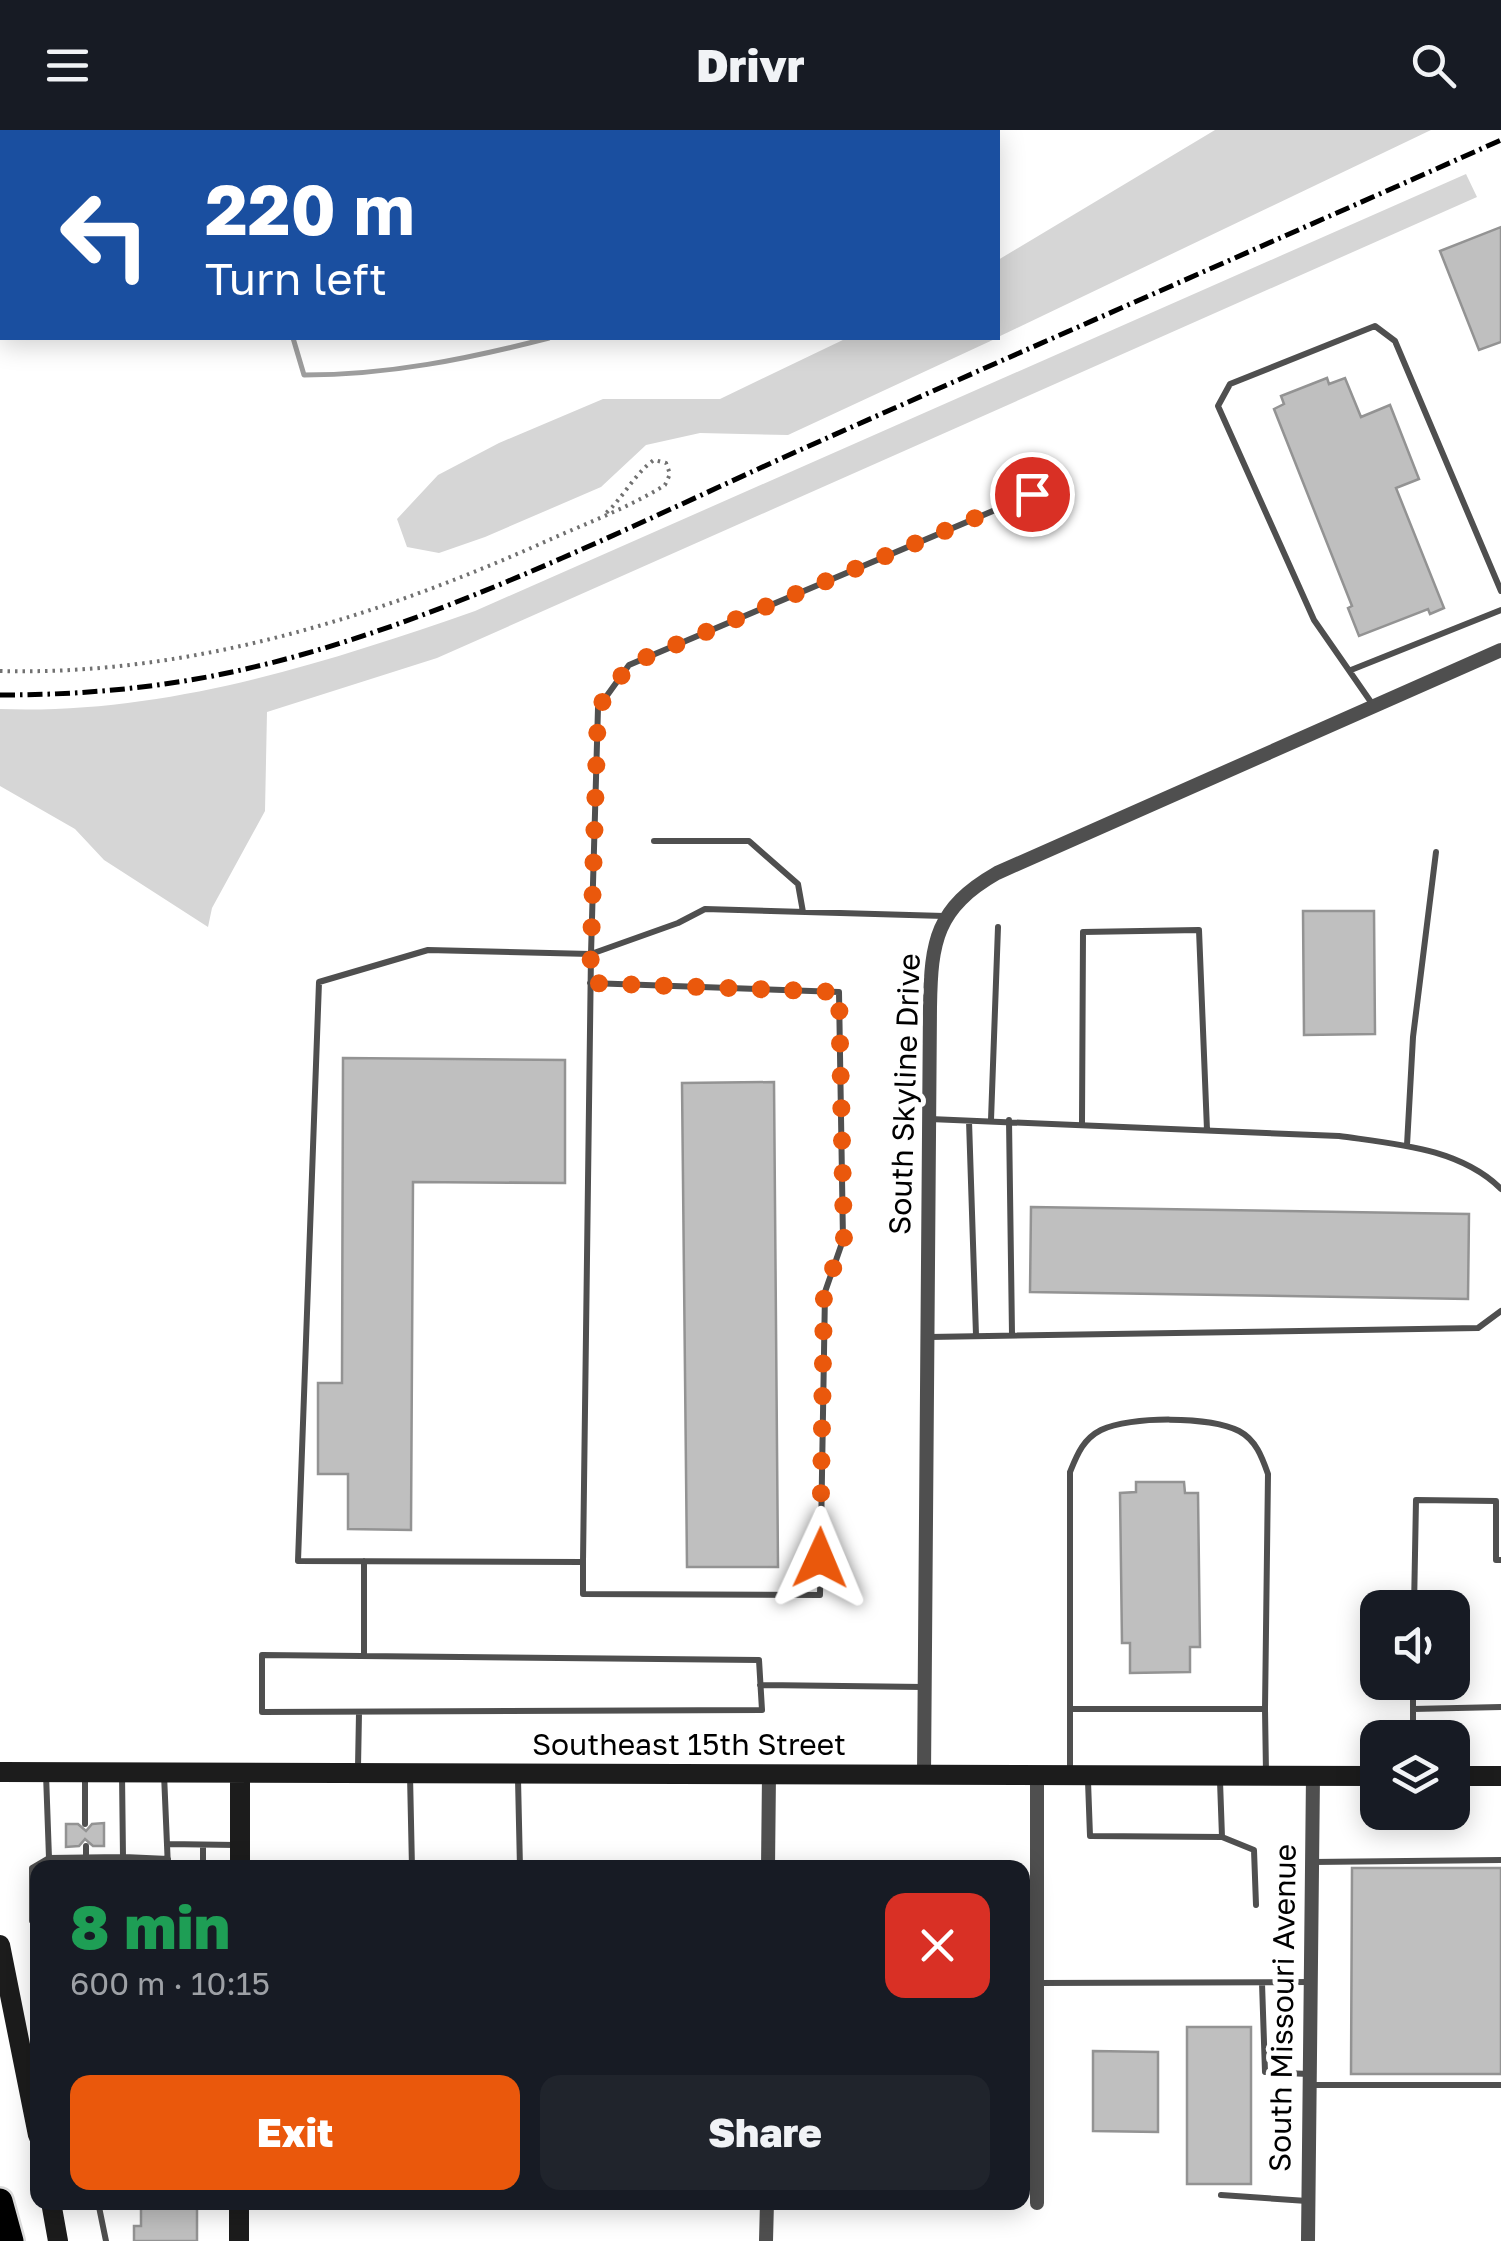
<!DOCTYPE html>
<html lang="en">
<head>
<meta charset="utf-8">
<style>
  :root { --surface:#171b24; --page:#20242c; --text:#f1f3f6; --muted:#9ea1a6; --accent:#ea580c }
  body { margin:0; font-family:"Golos Text",sans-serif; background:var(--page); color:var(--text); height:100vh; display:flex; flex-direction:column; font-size:38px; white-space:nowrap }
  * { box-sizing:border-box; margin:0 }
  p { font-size:32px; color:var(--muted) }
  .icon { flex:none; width:55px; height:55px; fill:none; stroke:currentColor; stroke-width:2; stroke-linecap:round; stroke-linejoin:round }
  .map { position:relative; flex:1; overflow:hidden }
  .side { position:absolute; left:30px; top:1730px; width:1000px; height:350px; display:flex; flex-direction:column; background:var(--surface); border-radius:20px; box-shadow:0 5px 25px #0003 }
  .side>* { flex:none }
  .hud { position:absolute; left:0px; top:0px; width:1000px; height:210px; box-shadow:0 5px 25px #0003; background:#1a4fa0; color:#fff; overflow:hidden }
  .fabs { position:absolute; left:1360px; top:1460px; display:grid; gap:20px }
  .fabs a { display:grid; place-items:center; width:110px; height:110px; border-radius:20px; background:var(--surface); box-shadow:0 5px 25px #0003; font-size:50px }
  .pin { position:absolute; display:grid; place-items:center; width:85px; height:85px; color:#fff; margin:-42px; border:5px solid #fff; border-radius:50%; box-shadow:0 2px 10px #0007 }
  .me { position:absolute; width:110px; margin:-55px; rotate:1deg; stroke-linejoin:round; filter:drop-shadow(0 0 8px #0008) }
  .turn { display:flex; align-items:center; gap:35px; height:210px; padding:0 40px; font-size:45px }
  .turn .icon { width:130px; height:130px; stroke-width:2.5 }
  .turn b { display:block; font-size:70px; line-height:85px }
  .round { display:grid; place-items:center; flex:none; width:105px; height:105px; border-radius:20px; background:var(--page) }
  .summary { display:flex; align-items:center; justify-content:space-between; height:170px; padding:0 40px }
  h1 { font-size:60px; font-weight:800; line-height:75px; color:#1e9e55 }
  .cta { display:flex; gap:20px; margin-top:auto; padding:20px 40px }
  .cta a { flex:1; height:115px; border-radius:20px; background:var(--accent); color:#fff; font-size:40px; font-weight:800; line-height:115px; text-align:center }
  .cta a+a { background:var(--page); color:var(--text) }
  header { display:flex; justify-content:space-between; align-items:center; height:130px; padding:0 40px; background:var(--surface); font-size:45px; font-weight:800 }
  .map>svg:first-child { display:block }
</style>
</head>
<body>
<header><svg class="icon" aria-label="menu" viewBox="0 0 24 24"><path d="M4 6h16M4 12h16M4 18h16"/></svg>Drivr<svg class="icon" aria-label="search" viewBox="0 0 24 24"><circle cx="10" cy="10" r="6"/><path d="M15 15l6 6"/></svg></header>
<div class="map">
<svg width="1501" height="2111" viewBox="0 0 1501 2111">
  <rect width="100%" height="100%" fill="#fff"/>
  <path fill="#d6d6d6" d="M 1215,0 L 1431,0 L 998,207 L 998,130 Z
    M 1466,44 L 1477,67 L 437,528 L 267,582 L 265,681 L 212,778 L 208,797 L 104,730 L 75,699 L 0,656 L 0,579 C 163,585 323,534 475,481 Z
    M 847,208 L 997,208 L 788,305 L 700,303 L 646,315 L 601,357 L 485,407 L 439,423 L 407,417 L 397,389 L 438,345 L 499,313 L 603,269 L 720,269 Z"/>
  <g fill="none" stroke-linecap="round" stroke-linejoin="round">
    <path stroke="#9d9d9d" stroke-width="5" d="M 293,208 L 304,245 C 389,245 467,229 549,208"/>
  </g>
  <path fill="#bfbfbf" stroke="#939393" stroke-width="2.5" d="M 1501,97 L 1501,212 L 1479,220 L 1440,121 Z
    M 1327,248 L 1329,254 L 1345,248 L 1361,287 L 1390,275 L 1419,349 L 1396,358 L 1444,478 L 1430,484 L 1428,479 L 1359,506 L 1348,478 L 1352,476 L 1274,279 L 1284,274 L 1281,266 Z
    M 1303,781 L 1374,781 L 1375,904 L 1304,905 Z
    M 343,928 L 565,930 L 565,1053 L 413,1052 L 411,1400 L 348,1399 L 348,1344 L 318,1344 L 318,1253 L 342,1253 Z
    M 774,952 L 778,1437 L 687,1437 L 682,953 Z
    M 1031,1077 L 1469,1084 L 1468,1169 L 1030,1162 Z
    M 1136,1352 L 1184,1352 L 1185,1363 L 1198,1363 L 1200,1517 L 1190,1517 L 1190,1542 L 1130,1543 L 1130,1513 L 1122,1513 L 1120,1363 L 1136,1362 Z
    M 104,1693 L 104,1716 L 93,1716 L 85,1709 L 79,1716 L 66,1717 L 66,1694 L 78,1694 L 86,1701 L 92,1694 Z
    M 1352,1738 L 1501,1738 L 1501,1944 L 1351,1944 Z
    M 1187,1897 L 1251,1897 L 1251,2054 L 1187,2054 Z
    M 1093,1921 L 1158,1922 L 1158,2002 L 1093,2001 Z
    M 141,2072 L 197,2072 L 197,2111 L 134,2111 L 134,2096 L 141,2096 Z"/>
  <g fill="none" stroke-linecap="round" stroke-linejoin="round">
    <g stroke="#dbdbdb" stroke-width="30">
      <path id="highway" d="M 0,2071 L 11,2111"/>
    </g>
    <path stroke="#717171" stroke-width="4" stroke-dasharray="2.5 5" stroke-linecap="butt" d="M 0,541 C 190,546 377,487 549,410 C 587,393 630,377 665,355 L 670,344 L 666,333 L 654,330 C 634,344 624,367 605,384"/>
    <path stroke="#4f4f4f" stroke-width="6" d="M 1351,540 L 1501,480
      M 1373,575 L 1314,490 L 1218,276 L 1230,254 L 1375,196 L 1395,211 L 1501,461
      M 654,711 L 749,711 L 798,754 L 803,782
      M 944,786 L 705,779 L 678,793 L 591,824 L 598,578 L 629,535 L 1033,364
      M 930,989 L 1339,1006 C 1395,1014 1460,1018 1501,1059
      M 991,990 L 998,797
      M 1009,990 L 1012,1204
      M 969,991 L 976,1205
      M 1082,993 L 1083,802 L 1199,800 L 1207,1000
      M 1407,1015 L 1413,907 L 1436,722
      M 929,1207 L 1478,1198 L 1501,1181
      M 364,1431 L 364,1526
      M 583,1432 L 591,824 L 428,820 L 319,852 L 298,1431 L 583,1432 L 583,1464 L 820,1465 L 825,1162 L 843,1110 L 839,862 L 590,853
      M 1414,1478 L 1416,1370 L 1496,1371 L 1496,1430 L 1501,1430
      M 262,1525 L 759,1530 L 762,1580 L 262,1582 Z
      M 760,1555 L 924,1557
      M 1070,1579 L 1070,1342 C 1077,1325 1083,1309 1101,1300 C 1130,1286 1210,1286 1239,1301 C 1256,1310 1262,1327 1268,1344 L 1265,1579
      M 1413,1579 L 1501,1577
      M 1413,1608 L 1413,1552
      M 358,1637 L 359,1583
      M 46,1644 L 49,1728 L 123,1727 L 122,1644
      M 164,1644 L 168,1738
      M 1070,1644 L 1070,1579 L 1265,1579 L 1266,1643
      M 85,1645 L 85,1694
      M 410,1645 L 412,1738
      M 518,1649 L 520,1738
      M 1088,1651 L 1090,1706 L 1222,1707 L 1220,1651
      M 1222,1707 L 1254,1720 L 1256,1775
      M 167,1714 L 236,1715
      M 86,1716 L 86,1728
      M 124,1727 L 168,1729
      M 1312,1732 L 1501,1730
      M 203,1738 L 203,1715
      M 38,1795 L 32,1791 L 32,1738 L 49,1728
      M 1038,1853 L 1309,1852
      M 1262,1853 L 1265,1942 L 1308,1944
      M 1309,1955 L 1501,1955
      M 1221,2065 L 1307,2071
      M 98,2072 L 106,2111"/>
    <path stroke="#4f4f4f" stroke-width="14" d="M 924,1645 L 930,877 C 931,811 936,778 997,743 L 1501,520
      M 1037,1645 L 1037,2073
      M 768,1738 L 769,1644
      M 766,2111 L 767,2072
      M 1308,2111 L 1313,1645"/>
    <path stroke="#1c1c1c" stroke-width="20" d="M 0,1642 L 1378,1646
      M 240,1643 L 240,1738
      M 1452,1646 L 1501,1646
      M 0,1815 L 38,2005
      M 51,2072 L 58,2111
      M 239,2111 L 239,2072"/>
    <use href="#highway" stroke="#000" stroke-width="25"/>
    <path stroke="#000" stroke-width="5" stroke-dasharray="15 5 2.5 5" stroke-linecap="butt" d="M 0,565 C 81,565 162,558 241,540 C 439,496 641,390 827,308 C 1052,208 1277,110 1501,10"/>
  </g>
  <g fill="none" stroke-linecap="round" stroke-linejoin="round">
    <path stroke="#ea580c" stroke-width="18" stroke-dasharray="0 32.4" d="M 820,1428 L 824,1162 L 844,1110 L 839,862 L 590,853 L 598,578 L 630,534 L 1032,364"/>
  </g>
  <g text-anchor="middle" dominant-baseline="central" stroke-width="10" stroke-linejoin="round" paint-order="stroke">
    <g font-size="30" fill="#000" stroke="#fff">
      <text transform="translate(904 964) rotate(-88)">South Skyline Drive</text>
      <text x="689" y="1614">Southeast 15th Street</text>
      <text transform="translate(1282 1878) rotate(-89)">South Missouri Avenue</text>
    </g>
  </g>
</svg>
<div class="fabs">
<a><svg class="icon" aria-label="sound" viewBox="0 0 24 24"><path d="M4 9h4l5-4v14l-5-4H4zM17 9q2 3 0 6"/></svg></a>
<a><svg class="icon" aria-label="layers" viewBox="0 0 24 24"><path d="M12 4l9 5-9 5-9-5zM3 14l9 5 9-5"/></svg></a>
</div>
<div class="pin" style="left:1032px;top:364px;background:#d93025"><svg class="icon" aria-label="arrive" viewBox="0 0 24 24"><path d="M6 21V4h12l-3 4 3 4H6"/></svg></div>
<svg class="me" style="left:820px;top:1428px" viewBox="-20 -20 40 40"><path d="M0-17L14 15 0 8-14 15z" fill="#ea580c" stroke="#fff" stroke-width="4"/></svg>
<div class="hud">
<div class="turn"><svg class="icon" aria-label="left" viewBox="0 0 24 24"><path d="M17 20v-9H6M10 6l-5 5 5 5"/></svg><div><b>220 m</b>Turn left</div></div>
</div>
<section class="side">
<div class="summary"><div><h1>8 min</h1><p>600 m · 10:15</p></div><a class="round" style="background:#d93025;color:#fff"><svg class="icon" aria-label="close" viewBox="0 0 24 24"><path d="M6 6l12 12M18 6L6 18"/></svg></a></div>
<div class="cta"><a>Exit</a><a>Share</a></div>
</section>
</div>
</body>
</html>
